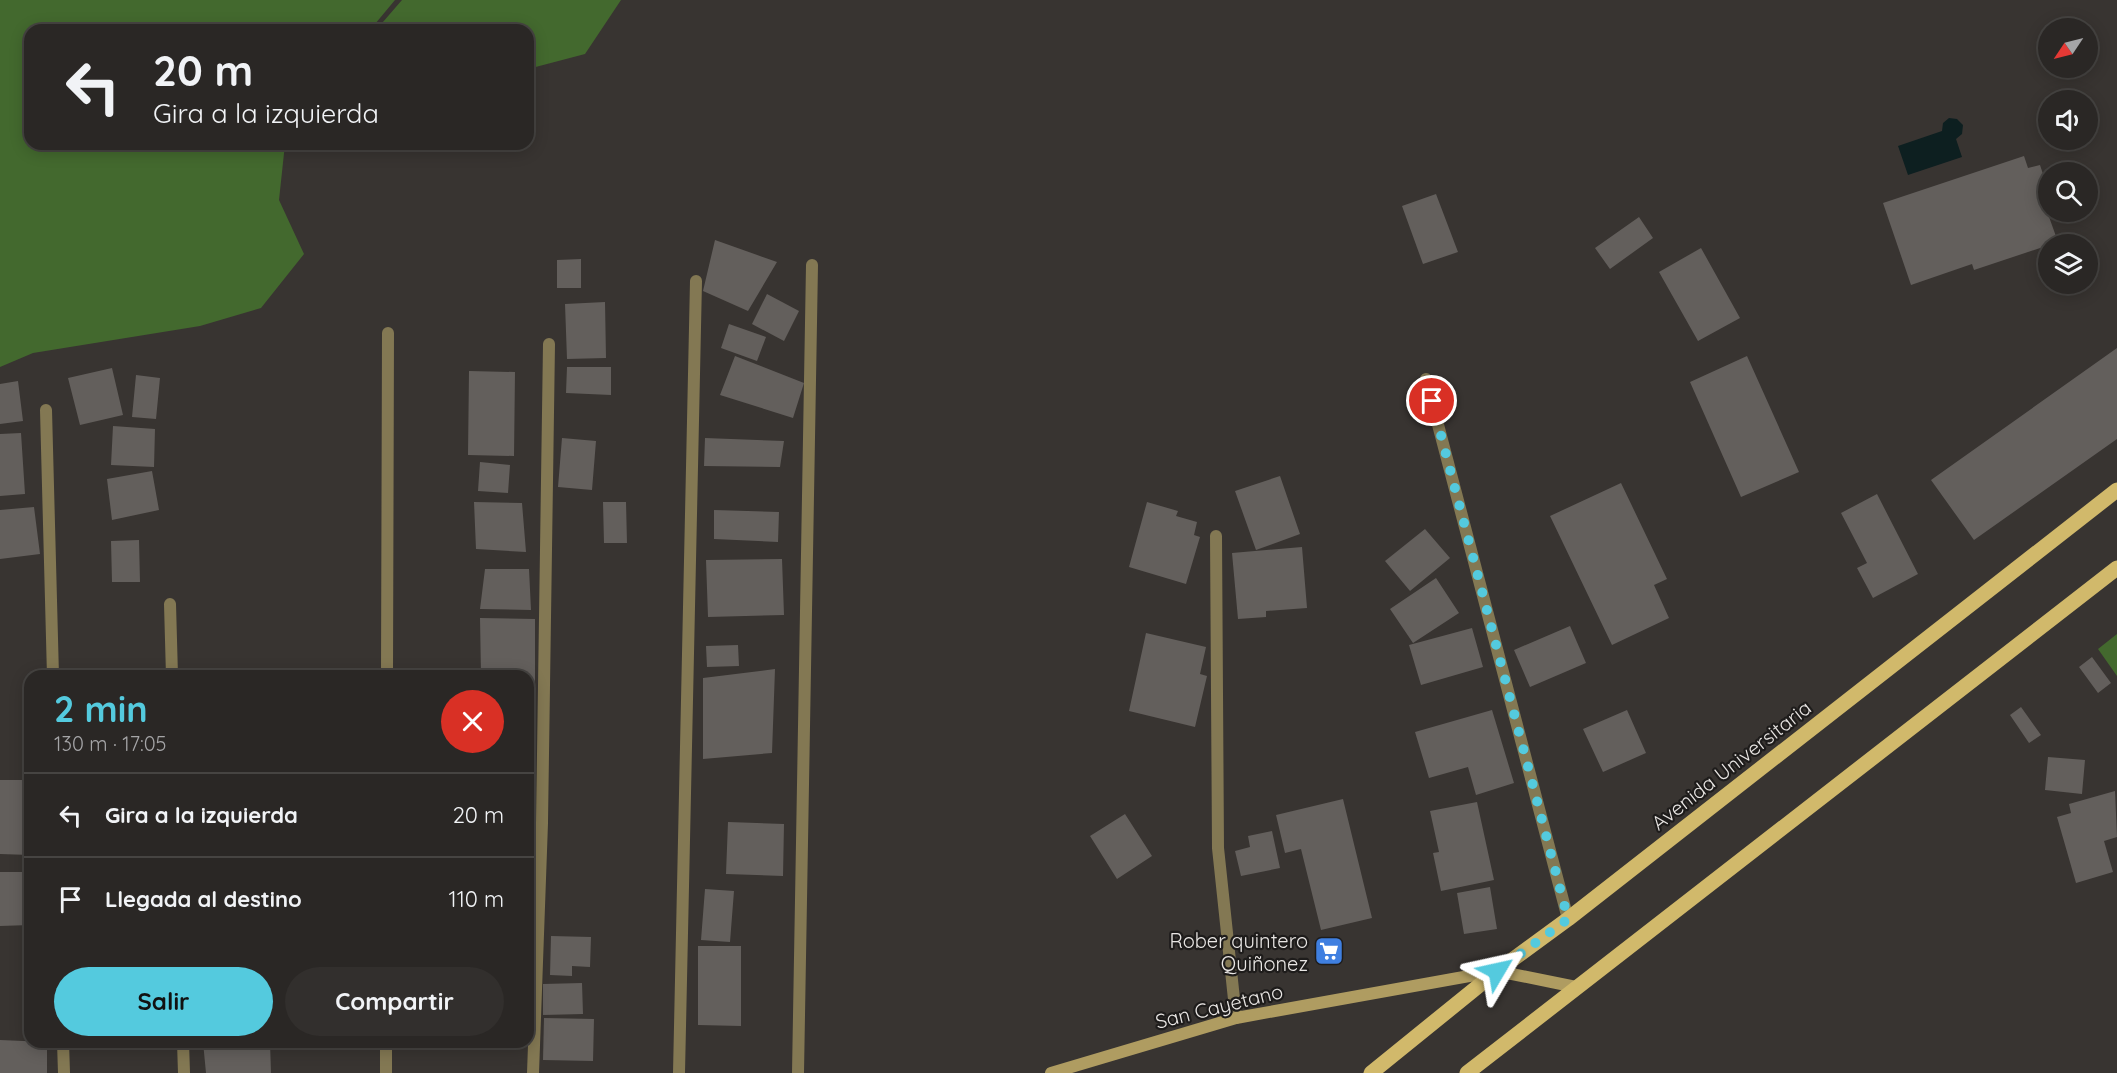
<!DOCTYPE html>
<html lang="es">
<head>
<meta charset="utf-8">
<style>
  :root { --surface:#2a2725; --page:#322f2d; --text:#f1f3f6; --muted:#a5a5a7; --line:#464442; --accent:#54cade }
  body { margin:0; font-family:Quicksand,sans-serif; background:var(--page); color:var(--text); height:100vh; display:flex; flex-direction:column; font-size:22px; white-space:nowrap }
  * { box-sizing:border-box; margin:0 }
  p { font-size:20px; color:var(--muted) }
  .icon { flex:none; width:33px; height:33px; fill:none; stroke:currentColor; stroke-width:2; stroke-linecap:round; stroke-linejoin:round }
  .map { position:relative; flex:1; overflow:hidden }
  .side { position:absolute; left:24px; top:670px; width:510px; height:378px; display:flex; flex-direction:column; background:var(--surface); border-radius:18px; box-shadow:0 3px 15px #0003,0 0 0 2px var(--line) }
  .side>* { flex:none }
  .top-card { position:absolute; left:24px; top:24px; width:510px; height:126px; border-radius:18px; box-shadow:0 3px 15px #0003,0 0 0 2px var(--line); background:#2a2725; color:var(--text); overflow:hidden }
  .needle { width:39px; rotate:235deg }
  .buttons { position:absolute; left:2038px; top:18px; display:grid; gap:12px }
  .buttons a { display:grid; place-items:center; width:60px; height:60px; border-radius:50%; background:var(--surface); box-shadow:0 3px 15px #0003,0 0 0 2px var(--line); font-size:30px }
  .pin { position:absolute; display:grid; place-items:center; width:51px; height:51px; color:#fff; margin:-26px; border:3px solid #fff; border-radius:50%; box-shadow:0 2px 6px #0007 }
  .me { position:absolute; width:66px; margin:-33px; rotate:54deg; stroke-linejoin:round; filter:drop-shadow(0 0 4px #0008) }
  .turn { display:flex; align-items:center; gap:21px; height:126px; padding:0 30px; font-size:27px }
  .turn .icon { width:78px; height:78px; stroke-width:2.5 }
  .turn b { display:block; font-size:42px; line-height:51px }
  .round { display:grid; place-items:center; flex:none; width:63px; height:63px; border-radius:32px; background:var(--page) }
  .overview { display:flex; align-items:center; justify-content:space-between; height:102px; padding:0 30px }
  h1 { font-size:36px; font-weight:800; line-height:45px; color:var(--accent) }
  .button { display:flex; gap:12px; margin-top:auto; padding:12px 30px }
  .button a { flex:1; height:69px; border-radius:36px; background:var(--accent); color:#111; font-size:24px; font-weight:800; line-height:69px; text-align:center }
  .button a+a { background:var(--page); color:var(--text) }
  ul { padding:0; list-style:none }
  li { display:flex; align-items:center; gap:18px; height:84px; padding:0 30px; border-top:2px solid var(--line) }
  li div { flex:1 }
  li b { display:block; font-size:22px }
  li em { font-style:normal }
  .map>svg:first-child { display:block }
</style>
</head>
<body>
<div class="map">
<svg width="2117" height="1073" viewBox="0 0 2117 1073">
  <rect width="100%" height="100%" fill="#383431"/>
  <path fill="#43692e" d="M 0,0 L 395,0 L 370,30 L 30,30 L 30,144 L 285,144 L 279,200 L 304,254 L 261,308 L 200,326 L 33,353 L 0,367 Z
    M 402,0 L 621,0 L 585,54 L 528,69 L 528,30 L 376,30 Z
    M 2117,634 L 2117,676 L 2098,649 Z"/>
  <path fill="#0d1f20" d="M 1949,118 L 1957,119 L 1963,125 L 1962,134 L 1956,139 L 1962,157 L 1908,175 L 1898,146 L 1942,131 L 1943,123 Z"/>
  <path fill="#635f5c" d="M 2024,156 L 2028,168 L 2040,165 L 2049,192 L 2049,198 L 2043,200 L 2058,242 L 1974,270 L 1972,264 L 1911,285 L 1883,203 Z
    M 1436,194 L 1458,252 L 1423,264 L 1402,206 Z
    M 1639,217 L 1653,238 L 1610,269 L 1595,248 Z
    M 715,240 L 777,262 L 748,311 L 703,291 Z
    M 1701,248 L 1740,318 L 1698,341 L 1659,272 Z
    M 581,259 L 581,288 L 557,288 L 557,260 Z
    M 767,294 L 799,311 L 784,341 L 752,324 Z
    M 605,302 L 606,358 L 567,359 L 565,304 Z
    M 729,324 L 766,337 L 757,361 L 721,348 Z
    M 2117,348 L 2117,439 L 1974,540 L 1931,480 Z
    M 735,356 L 804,383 L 793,418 L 720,395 Z
    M 1747,356 L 1799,472 L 1741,497 L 1690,382 Z
    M 567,367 L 611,367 L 611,395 L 566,393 Z
    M 112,368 L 123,415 L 80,425 L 68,378 Z
    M 469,371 L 515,372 L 514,456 L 468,455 Z
    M 136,375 L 160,378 L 156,419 L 132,417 Z
    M 18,381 L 23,421 L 0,424 L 0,384 Z
    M 113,426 L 155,429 L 154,467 L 111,465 Z
    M 21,433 L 25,494 L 0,496 L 0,434 Z
    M 562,438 L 596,441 L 592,490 L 558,487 Z
    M 705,438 L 784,441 L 780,467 L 704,466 Z
    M 480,462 L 510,465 L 508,493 L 478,491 Z
    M 152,471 L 159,510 L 112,520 L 107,479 Z
    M 1280,476 L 1300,534 L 1256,550 L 1235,491 Z
    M 1621,483 L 1667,579 L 1654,585 L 1669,618 L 1612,645 L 1550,516 Z
    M 1877,494 L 1918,574 L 1873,598 L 1857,568 L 1867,563 L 1841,513 Z
    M 474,502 L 522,503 L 526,552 L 476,549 Z
    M 603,502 L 626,502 L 627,543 L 604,543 Z
    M 1147,502 L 1178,511 L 1176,516 L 1197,522 L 1194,535 L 1200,537 L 1186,584 L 1129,567 Z
    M 34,507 L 40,554 L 0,559 L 0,510 Z
    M 714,510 L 779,512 L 778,542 L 714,539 Z
    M 1425,529 L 1450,558 L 1410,591 L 1385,561 Z
    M 139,540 L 140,582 L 112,582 L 111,541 Z
    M 1302,547 L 1307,608 L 1266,611 L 1266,617 L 1238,619 L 1232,553 Z
    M 782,559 L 784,615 L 708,617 L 706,560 Z
    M 485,569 L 529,569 L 531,610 L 480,609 Z
    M 1436,578 L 1459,613 L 1413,643 L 1390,609 Z
    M 480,618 L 535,619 L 535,689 L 528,689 L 528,676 L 481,676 Z
    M 1570,626 L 1586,663 L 1530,687 L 1514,650 Z
    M 1472,628 L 1483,667 L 1421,685 L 1409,645 Z
    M 1146,633 L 1206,647 L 1200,674 L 1207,676 L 1195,727 L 1129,711 Z
    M 738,645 L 739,666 L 707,667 L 706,646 Z
    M 2092,657 L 2111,683 L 2098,693 L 2079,667 Z
    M 775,669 L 772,753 L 703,759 L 703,678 Z
    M 2021,707 L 2041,735 L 2029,743 L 2010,715 Z
    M 1492,710 L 1514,783 L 1476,795 L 1468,767 L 1429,778 L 1415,732 Z
    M 1627,710 L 1646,753 L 1603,772 L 1583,729 Z
    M 528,737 L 535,737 L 534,780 L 528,781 Z
    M 2048,757 L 2085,760 L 2082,794 L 2045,790 Z
    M 0,780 L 30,780 L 30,855 L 0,854 Z
    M 2115,791 L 2117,837 L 2104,841 L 2113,872 L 2076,883 L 2057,817 L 2071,813 L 2069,804 Z
    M 1343,799 L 1372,918 L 1321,930 L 1301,849 L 1285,853 L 1276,815 Z
    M 1477,802 L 1494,880 L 1441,891 L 1433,853 L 1439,852 L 1430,811 Z
    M 1125,814 L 1152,856 L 1117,879 L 1090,836 Z
    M 728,822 L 784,824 L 783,876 L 726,874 Z
    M 1272,831 L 1280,868 L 1241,876 L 1235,851 L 1250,847 L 1248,836 Z
    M 0,872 L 30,872 L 30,925 L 0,926 Z
    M 1490,887 L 1497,929 L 1464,934 L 1457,893 Z
    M 705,889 L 734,891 L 730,942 L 701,940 Z
    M 551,936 L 591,937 L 590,967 L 572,966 L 572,976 L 550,975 Z
    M 698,946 L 741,946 L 741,1026 L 698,1025 Z
    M 582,983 L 583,1014 L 543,1015 L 543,984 Z
    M 544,1018 L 594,1019 L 593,1061 L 543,1060 Z
    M 0,1040 L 47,1042 L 47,1073 L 0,1073 Z
    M 203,1042 L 270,1042 L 271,1073 L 206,1073 Z"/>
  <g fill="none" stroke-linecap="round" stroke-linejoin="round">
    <path stroke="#837853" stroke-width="12" d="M 1426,379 L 1568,919
      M 46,410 L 53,676
      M 1216,536 L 1218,848 L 1236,1018
      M 170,604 L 172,676
      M 387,676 L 388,333
      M 63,1042 L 64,1073
      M 183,1042 L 184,1073
      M 386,1073 L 386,1042
      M 533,1073 L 542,823 L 549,344
      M 679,1073 L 696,281
      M 798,1073 L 812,265"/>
    <path stroke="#af9c61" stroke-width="12" d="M 1051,1073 L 1236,1018 L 1497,971 L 1576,987"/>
    <path stroke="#d1b96b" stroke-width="15" d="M 1371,1073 L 1497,971 L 1568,919 L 2117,490
      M 1467,1073 L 2117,568"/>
  </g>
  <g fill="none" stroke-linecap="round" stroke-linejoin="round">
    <path stroke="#54cade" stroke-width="10" stroke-dasharray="0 18" d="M 1432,401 L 1568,919 L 1497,971"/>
  </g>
  <defs>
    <g id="supermarket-square" transform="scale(1.5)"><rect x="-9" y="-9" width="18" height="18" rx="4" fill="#3f7fe0" stroke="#1e1c1b"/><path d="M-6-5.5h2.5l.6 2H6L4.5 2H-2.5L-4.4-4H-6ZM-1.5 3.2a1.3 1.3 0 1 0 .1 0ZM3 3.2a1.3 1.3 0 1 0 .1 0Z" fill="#fff"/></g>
  </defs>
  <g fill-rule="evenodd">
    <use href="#supermarket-square" x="1329" y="951"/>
  </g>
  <g text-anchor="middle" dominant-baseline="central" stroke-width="4.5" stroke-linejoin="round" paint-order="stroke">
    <g font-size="20" fill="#e9e6e4" stroke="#1e1c1b">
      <text transform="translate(1731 765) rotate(-38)">Avenida Universitaria</text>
      <text transform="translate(1219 1006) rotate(-14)">San Cayetano</text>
    </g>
    <g font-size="20" fill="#e9e6e4" stroke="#1e1c1b" text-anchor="end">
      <text x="1308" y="940">Rober quintero<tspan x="1308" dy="23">Quiñonez</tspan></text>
    </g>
  </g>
</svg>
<div class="buttons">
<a><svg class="needle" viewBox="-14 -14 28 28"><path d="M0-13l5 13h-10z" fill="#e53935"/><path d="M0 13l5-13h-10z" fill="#a5a5a7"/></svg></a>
<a><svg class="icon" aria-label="sound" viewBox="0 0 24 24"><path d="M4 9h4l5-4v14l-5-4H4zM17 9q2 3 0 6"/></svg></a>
<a><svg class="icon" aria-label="search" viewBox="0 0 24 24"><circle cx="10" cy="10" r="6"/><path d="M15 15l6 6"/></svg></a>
<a><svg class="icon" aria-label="layers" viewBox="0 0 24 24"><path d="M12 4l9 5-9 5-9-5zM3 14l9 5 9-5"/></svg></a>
</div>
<div class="pin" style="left:1432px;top:401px;background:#d93025"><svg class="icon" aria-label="arrive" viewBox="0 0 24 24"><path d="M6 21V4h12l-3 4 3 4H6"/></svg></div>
<svg class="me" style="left:1497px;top:971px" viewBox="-20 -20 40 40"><path d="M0-17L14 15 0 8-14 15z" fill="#54cade" stroke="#fff" stroke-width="4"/></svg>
<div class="top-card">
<div class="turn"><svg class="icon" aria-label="left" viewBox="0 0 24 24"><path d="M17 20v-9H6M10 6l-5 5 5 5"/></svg><div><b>20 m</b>Gira a la izquierda</div></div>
</div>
<section class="side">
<div class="overview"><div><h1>2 min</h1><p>130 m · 17:05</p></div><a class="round" style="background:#d93025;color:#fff"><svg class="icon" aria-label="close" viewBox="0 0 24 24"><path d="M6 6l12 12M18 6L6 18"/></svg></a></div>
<ul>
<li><svg class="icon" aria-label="left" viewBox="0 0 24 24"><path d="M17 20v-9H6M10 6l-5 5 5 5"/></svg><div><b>Gira a la izquierda</b></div><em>20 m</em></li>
<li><svg class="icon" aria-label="arrive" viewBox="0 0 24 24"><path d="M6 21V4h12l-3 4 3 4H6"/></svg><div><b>Llegada al destino</b></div><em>110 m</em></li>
</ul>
<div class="button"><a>Salir</a><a>Compartir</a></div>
</section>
</div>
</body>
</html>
